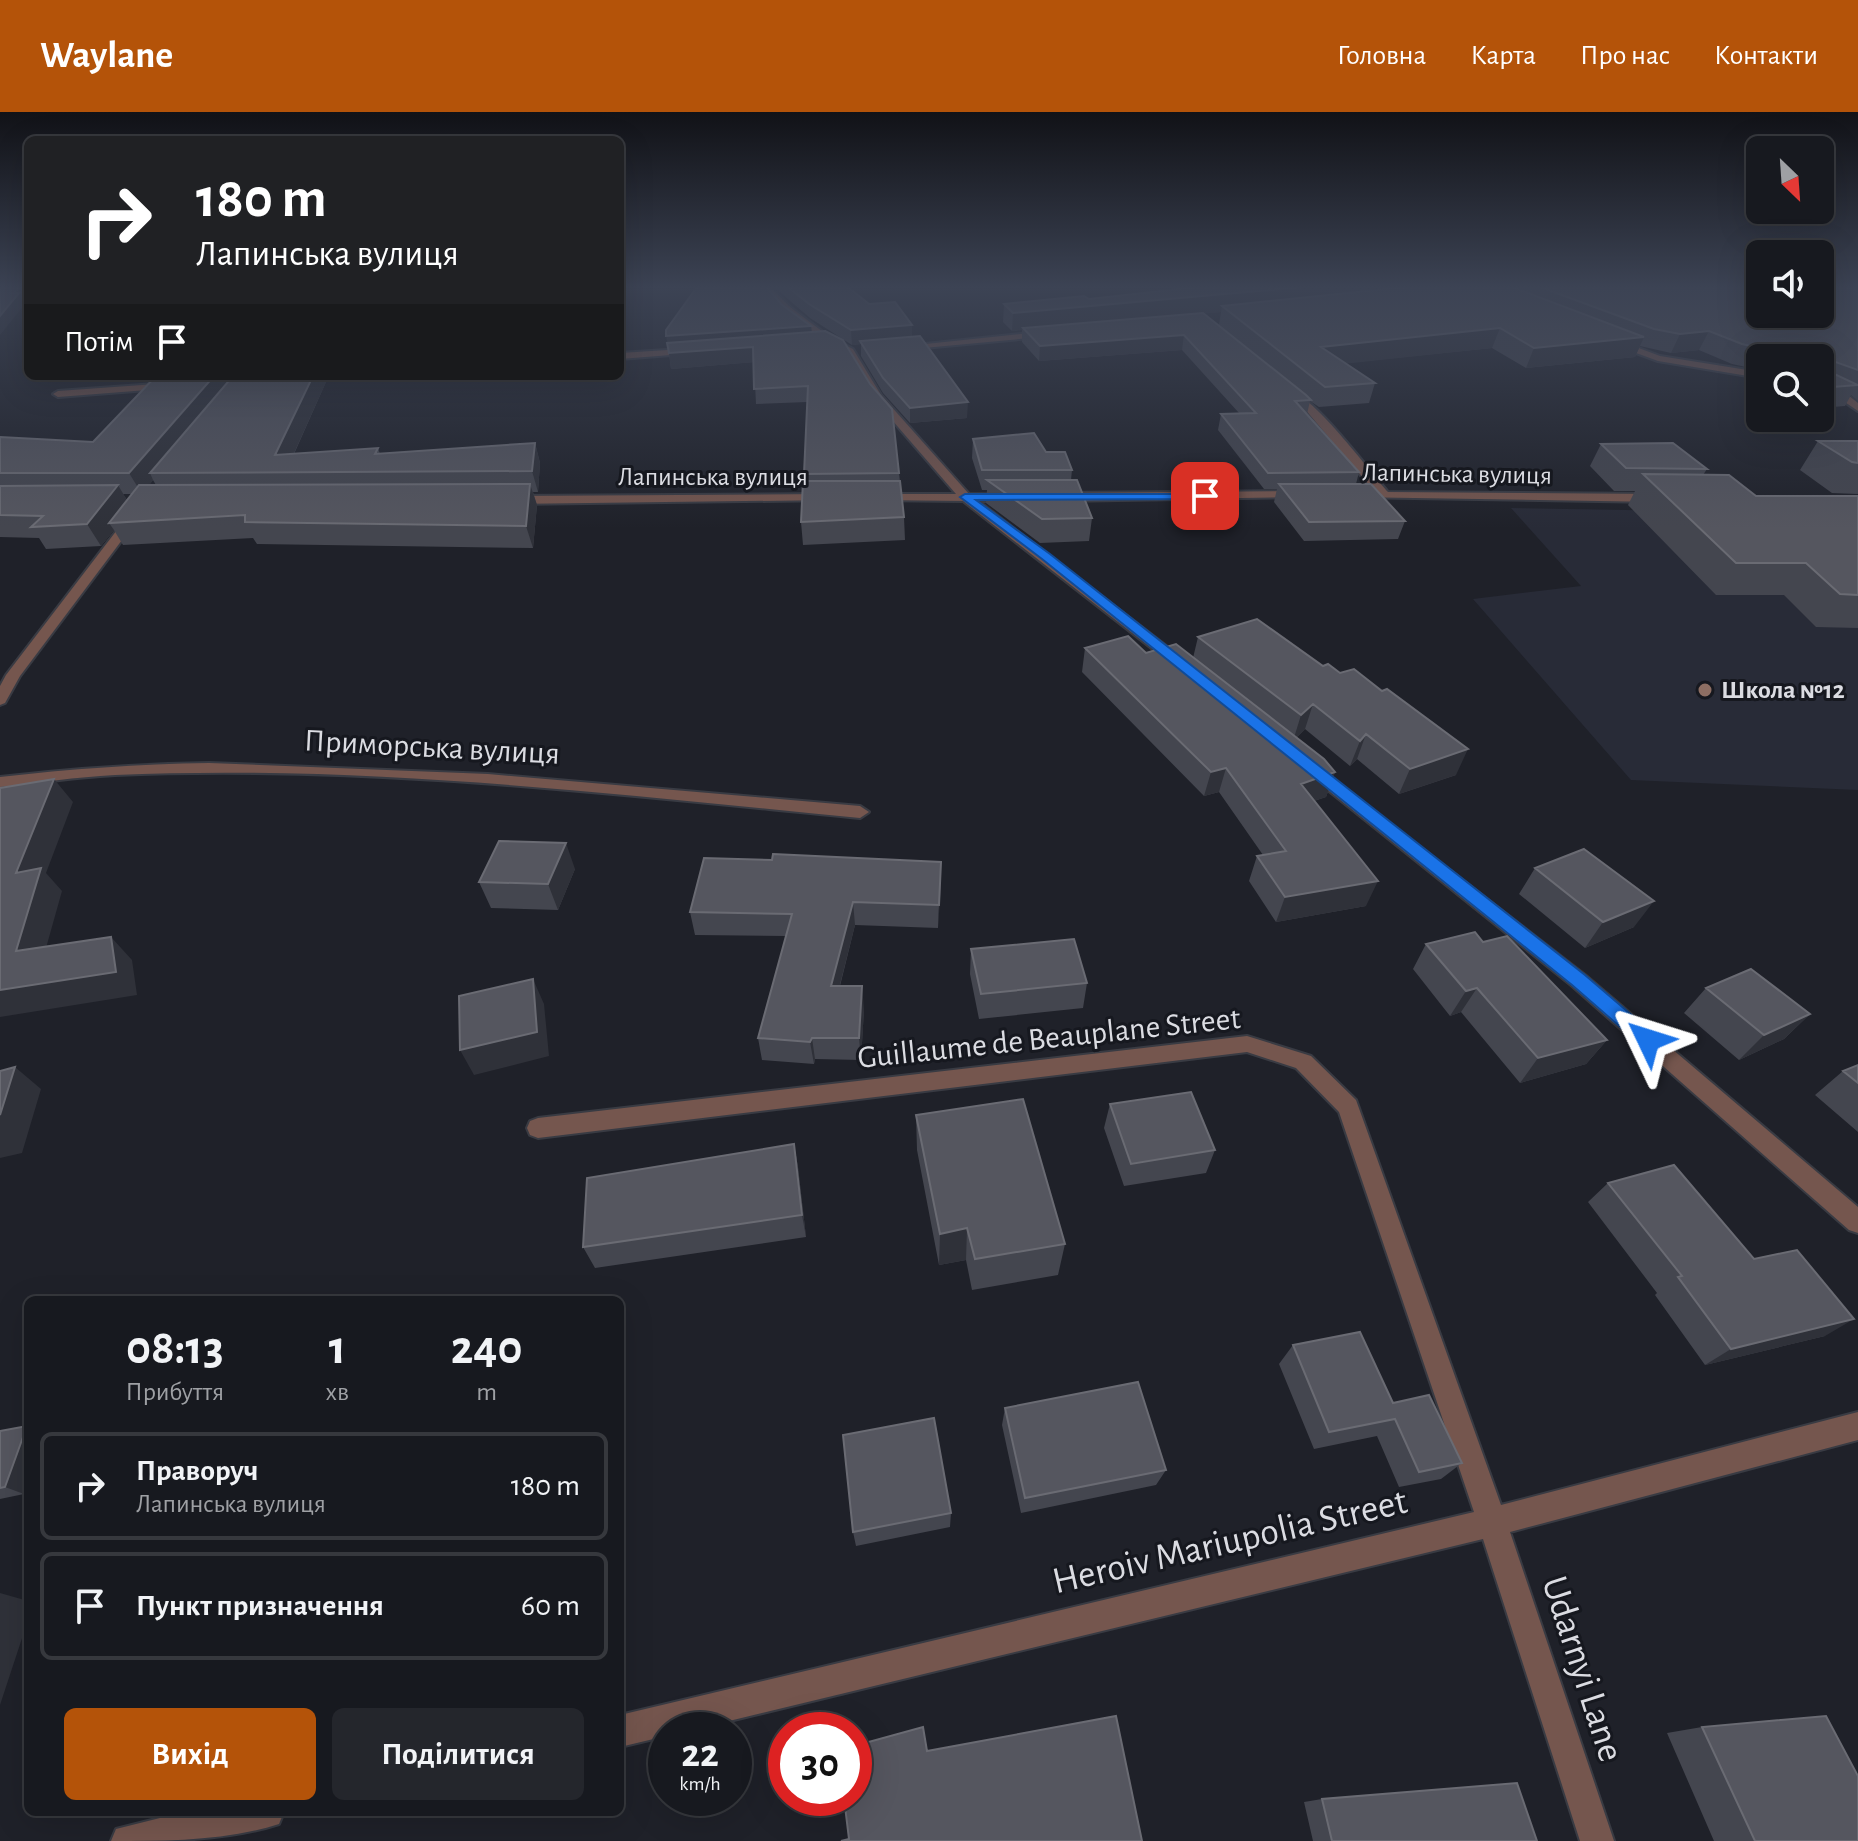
<!DOCTYPE html>
<html lang="uk">
<head>
<meta charset="utf-8">
<style>
  :root { --surface:#17191f; --page:#24262c; --text:#f1f3f6; --muted:#9ea0a4; --line:#36383d; --accent:#b45309 }
  body { margin:0; font-family:"Alegreya Sans",sans-serif; background:var(--page); color:var(--text); height:100vh; display:flex; flex-direction:column; font-size:30px; white-space:nowrap }
  * { box-sizing:border-box; margin:0 }
  p { font-size:26px; color:var(--muted) }
  .icon { flex:none; width:44px; height:44px; fill:none; stroke:currentColor; stroke-width:2; stroke-linecap:round; stroke-linejoin:round }
  .map { position:relative; flex:1; overflow:hidden }
  .sheet { position:absolute; left:24px; top:1184px; width:600px; height:520px; display:flex; flex-direction:column; background:var(--surface); border-radius:12px; box-shadow:0 8px 32px #0002,0 0 0 2px var(--line) }
  .sheet>* { flex:none }
  .hud { position:absolute; left:24px; top:24px; width:600px; height:244px; border-radius:12px; box-shadow:0 8px 32px #0002,0 0 0 2px var(--line); background:#202124; color:#fff; overflow:hidden }
  .needle { width:52px; rotate:155deg }
  .buttons { position:absolute; left:1746px; top:24px; display:grid; gap:16px }
  .buttons a { display:grid; place-items:center; width:88px; height:88px; border-radius:12px; background:var(--surface); box-shadow:0 8px 32px #0002,0 0 0 2px var(--line); font-size:40px }
  .speed { position:absolute; left:648px; top:1600px; display:flex; gap:16px; font-size:40px; font-weight:700; text-align:center }
  .speed>* { display:grid; place-content:center; width:104px; height:104px; border-radius:50%; background:var(--surface); box-shadow:0 8px 32px #0002,0 0 0 2px var(--line); line-height:1 }
  .speed small { font-size:20px; font-weight:400 }
  .speed .limit { border:12px solid #d22; background:#fff; color:#111 }
  .pin { position:absolute; display:grid; place-items:center; width:68px; height:68px; color:#fff; margin:-34px; border-radius:16px; box-shadow:0 4px 12px #0006 }
  .me { position:absolute; width:88px; margin:-44px; rotate:311deg; stroke-linejoin:round; filter:drop-shadow(0 0 6px #0008) }
  .turn { display:flex; align-items:center; gap:28px; height:168px; padding:0 40px; font-size:36px }
  .turn .icon { width:104px; height:104px; stroke-width:2.5 }
  .turn b { display:block; font-size:56px; line-height:68px }
  .then { display:flex; align-items:center; height:76px; padding:0 40px; background:#0003; gap:16px; font-size:30px }
  .eta { display:flex; justify-content:space-evenly; align-items:center; height:136px; text-align:center }
  .eta b { font-size:48px; font-weight:700; line-height:56px }
  .cta { display:flex; gap:16px; margin-top:auto; padding:16px 40px }
  .cta a { flex:1; height:92px; border-radius:12px; background:var(--accent); color:#fff; font-size:32px; font-weight:700; line-height:92px; text-align:center }
  .cta a+a { background:var(--page); color:var(--text) }
  ul { padding:0; list-style:none }
  li { display:flex; align-items:center; gap:24px; height:108px; margin:0 16px 12px; padding:0 24px; border:4px solid var(--line); border-radius:12px }
  li div { flex:1 }
  li b { display:block; font-size:30px }
  li em { font-style:normal }
  header { display:flex; align-items:center; gap:48px; box-sizing:border-box; height:112px; padding:0 40px; background:var(--accent); color:#fff }
  header strong { font-size:38px }
  nav { display:flex; gap:44px; margin-inline-start:auto; font-size:28px }
  .map>svg:first-child { display:block }
</style>
</head>
<body>
<header>
<strong>Waylane</strong>
<nav><a>Головна</a><a>Карта</a><a>Про нас</a><a>Контакти</a></nav>
</header>
<div class="map">
<svg width="1858" height="1729" viewBox="0 0 1858 1729">
  <rect width="100%" height="100%" fill="#1f2129"/>
  <path fill="#282b37" d="M 1511,396 L 1686,399 L 1858,454 L 1858,678 L 1631,668 L 1473,487 L 1581,474 Z"/>
  <g fill="none" stroke-linecap="round" stroke-linejoin="round">
    <g stroke="#393b43" stroke-width="4">
      <path id="street" d="M 762,175 L 770,175 L 790,195 L 831,226 L 853,237 L 881,283 L 969,382 L 1018,383 L 1020,385 L 1014,389 L 978,389 L 1187,550 L 1187,556 L 1177,556 L 963,389 L 874,388 L 872,386 L 878,382 L 956,382 L 873,286 L 846,241 L 825,230 L 784,199 Z
        M 1049,219 L 1052,224 L 902,238 L 897,235 Z
        M 1612,226 L 1660,244 L 1760,260 L 1760,266 L 1658,249 L 1609,231 Z
        M 699,236 L 696,241 L 620,247 L 620,241 Z
        M 294,264 L 336,264 L 297,269 Z
        M 170,271 L 173,276 L 58,285 L 53,282 L 58,279 Z
        M 1820,272 L 1844,280 L 1858,291 L 1858,299 L 1836,284 L 1820,278 Z
        M 1286,278 C 1309,277 1370,360 1388,380 L 1658,382 L 1664,386 L 1658,390 L 1350,385 L 1350,381 L 1375,380 L 1304,296 L 1286,282 Z
        M 1302,379 L 1306,381 L 1306,385 L 1058,389 L 1052,385 L 1058,381 Z
        M 830,382 L 834,384 L 834,388 L 510,392 L 504,388 L 510,384 Z
        M 130,401 L 140,404 L 20,564 L 5,591 L 0,593 L 0,574 L 6,563 Z
        M 1310,650 L 1585,863 L 1858,1095 L 1858,1121 L 1849,1118 L 1571,873 L 1304,659 L 1302,655 L 1304,651 Z
        M 209,651 L 488,662 L 860,694 L 869,700 L 860,706 C 613,682 363,652 115,663 C 76,665 38,671 0,675 L 0,665 C 70,657 138,652 209,651 Z
        M 1247,924 L 1311,944 L 1356,988 L 1501,1393 L 1858,1300 L 1858,1328 L 1510,1420 L 1614,1729 L 1580,1729 L 1483,1427 L 692,1618 L 666,1618 L 666,1624 L 620,1635 L 620,1603 L 1474,1400 L 1339,1000 L 1296,956 L 1247,940 L 538,1026 L 530,1023 L 527,1016 L 530,1009 L 538,1006 Z
        M 184,1700 L 284,1700 L 279,1712 C 226,1729 167,1729 111,1729 L 116,1717 Z"/>
    </g>
    <use href="#street" fill="#75564e" fill-rule="evenodd"/>
  </g>
  <path fill="#44464f" fill-rule="evenodd" d="M 774,175 L 848,175 L 869,192 L 912,225 L 967,306 L 910,311 L 883,281 L 861,244 L 861,232 L 852,233 L 810,206 Z
    M 1198,175 L 1858,175 L 1858,289 L 1851,283 L 1845,294 L 1820,296 L 1820,246 L 1760,246 L 1760,258 L 1732,252 L 1699,238 L 1671,241 L 1640,234 L 1635,245 L 1526,256 L 1492,236 L 1346,251 L 1375,271 L 1369,291 L 1319,295 L 1310,289 L 1307,302 L 1359,360 L 1356,372 L 1405,409 L 1398,427 L 1304,429 L 1274,390 L 1277,377 L 1264,377 L 1218,318 L 1221,302 L 1239,301 L 1182,238 L 1039,249 L 1022,230 L 1022,218 L 1012,219 L 1003,210 L 1004,192 L 1089,187 ZM 1221,200 L 1219,213 L 1203,201 Z
    M 781,192 L 811,214 L 812,220 L 899,361 L 904,405 L 905,428 L 803,433 L 801,410 L 805,369 L 807,290 L 756,292 L 754,250 L 671,257 L 666,218 Z
    M 1760,260 L 1760,271 L 1755,268 Z
    M 152,264 L 324,264 L 326,270 L 294,342 L 378,336 L 380,342 L 535,331 L 540,351 L 538,380 L 533,380 L 537,393 L 533,436 L 257,432 L 253,426 L 123,433 L 114,418 L 101,434 L 46,437 L 39,426 L 0,425 L 0,325 L 93,330 L 154,267 ZM 224,265 L 233,265 L 227,271 ZM 153,368 L 156,373 L 149,373 ZM 123,382 L 132,382 L 127,388 Z
    M 973,327 L 1046,340 L 1072,358 L 1071,368 L 1092,406 L 1089,429 L 1040,431 L 986,391 L 987,378 L 982,378 L 972,346 Z
    M 1818,329 L 1858,329 L 1858,382 L 1832,381 L 1800,358 Z
    M 1601,332 L 1707,357 L 1703,363 L 1756,384 L 1858,384 L 1858,516 L 1816,515 L 1784,483 L 1716,483 L 1628,393 L 1635,379 L 1614,379 L 1590,354 Z
    M 1198,525 L 1456,663 L 1399,682 L 1357,647 L 1350,654 L 1305,617 L 1296,626 L 1335,660 L 1326,685 L 1314,689 L 1366,794 L 1276,810 L 1249,769 L 1257,744 L 1263,743 L 1219,680 L 1204,684 L 1082,560 L 1085,536 L 1193,546 Z
    M 772,748 L 941,750 L 938,816 L 855,813 L 840,874 L 864,897 L 861,948 L 815,947 L 814,952 L 762,948 L 758,926 L 786,824 L 695,823 L 690,800 Z
    M 1535,756 L 1634,815 L 1585,836 L 1519,782 Z
    M 575,757 L 558,798 L 491,796 L 479,770 Z
    M 1483,830 L 1607,928 L 1586,952 L 1520,971 L 1461,900 L 1450,904 L 1413,857 L 1426,832 Z
    M 971,837 L 1087,871 L 1083,896 L 979,907 L 970,862 Z
    M 1706,876 L 1810,902 L 1784,927 L 1739,948 L 1684,901 Z
    M 1858,953 L 1858,1020 L 1815,983 L 1843,959 Z
    M 1110,992 L 1215,1038 L 1206,1061 L 1124,1074 L 1104,1016 Z
    M 916,1003 L 1065,1132 L 1058,1163 L 972,1178 L 966,1148 L 939,1153 L 917,1038 Z
    M 794,1032 L 798,1055 L 806,1125 L 595,1156 L 583,1135 Z
    M 1608,1071 L 1754,1147 L 1825,1224 L 1705,1253 L 1655,1183 L 1657,1181 L 1588,1090 Z
    M 1293,1233 L 1393,1291 L 1462,1351 L 1441,1367 L 1399,1375 L 1377,1324 L 1314,1337 L 1279,1252 Z
    M 1005,1296 L 1166,1358 L 1156,1373 L 1021,1401 L 1002,1313 Z
    M 28,1314 L 28,1370 L 24,1382 L 0,1387 L 0,1319 Z
    M 951,1401 L 950,1415 L 856,1434 L 853,1420 Z
    M 1702,1615 L 1858,1729 L 1714,1729 L 1667,1621 Z
    M 1322,1687 L 1537,1729 L 1313,1729 L 1304,1690 Z"/>
  <path fill="#2f3139" d="M 21,175 L 28,175 L 28,185 L 23,189 L 25,192 L 0,223 L 0,204 L 13,181 Z
    M 1303,175 L 1490,175 L 1222,194 L 1221,200 L 1025,218 L 1023,216 L 1022,218 L 1012,219 L 1013,201 Z
    M 912,213 L 912,228 L 860,229 L 861,232 L 852,233 L 851,218 Z
    M 811,214 L 812,224 L 668,234 L 666,224 Z
    M 1500,216 L 1492,236 L 1315,255 L 1321,235 Z
    M 1709,219 L 1699,238 L 1671,241 L 1680,222 Z
    M 1184,223 L 1182,238 L 1039,249 L 1040,234 Z
    M 1644,225 L 1635,245 L 1526,256 L 1534,236 Z
    M 753,235 L 755,250 L 671,257 L 669,241 Z
    M 214,264 L 223,264 L 229,276 L 150,361 L 153,368 L 142,382 L 129,361 Z
    M 313,264 L 324,264 L 326,270 L 285,361 L 275,343 Z
    M 968,290 L 967,306 L 910,311 L 910,296 Z
    M 535,331 L 540,351 L 538,380 L 532,359 Z
    M 530,372 L 537,393 L 533,436 L 526,414 Z
    M 118,373 L 131,395 L 109,411 L 114,418 L 101,434 L 87,412 Z
    M 1313,592 L 1305,617 L 1293,629 L 1301,603 Z
    M 1366,622 L 1357,647 L 1350,654 L 1360,629 Z
    M 1468,637 L 1456,663 L 1399,682 L 1410,657 Z
    M 1226,656 L 1219,680 L 1204,684 L 1211,660 Z
    M 1335,660 L 1326,685 L 1292,696 L 1301,672 Z
    M 54,667 L 73,690 L 46,761 L 62,779 L 39,861 L 16,839 L 16,761 Z
    M 566,731 L 575,757 L 558,798 L 548,772 Z
    M 941,750 L 941,773 L 938,816 L 939,793 Z
    M 1378,769 L 1366,794 L 1276,810 L 1285,785 Z
    M 1654,789 L 1634,815 L 1585,836 L 1603,810 Z
    M 853,790 L 855,813 L 834,896 L 831,874 Z
    M 111,825 L 132,848 L 137,883 L 0,905 L 0,878 Z
    M 533,867 L 544,892 L 549,944 L 474,963 L 460,938 Z
    M 862,874 L 864,897 L 861,948 L 859,926 Z
    M 1477,876 L 1461,900 L 1450,904 L 1466,879 Z
    M 1810,902 L 1784,927 L 1739,948 L 1764,923 Z
    M 812,926 L 815,947 L 814,952 L 810,930 Z
    M 1607,928 L 1586,952 L 1520,971 L 1538,946 Z
    M 15,955 L 41,977 L 22,1041 L 0,1046 L 0,1003 Z
    M 794,1032 L 798,1055 L 806,1125 L 802,1103 Z
    M 967,1116 L 966,1148 L 939,1153 L 940,1122 Z
    M 1854,1207 L 1825,1224 L 1705,1253 L 1731,1237 Z
    M 27,1314 L 28,1370 L 24,1382 L 5,1375 Z
    M 0,1481 L 28,1489 L 28,1508 L 0,1593 Z"/>
  <path fill="#55565f" stroke="#6a6b73" stroke-width="2" d="M 0,175 L 21,175 L 13,181 L 19,181 L 0,204 Z
    M 697,175 L 767,175 L 781,192 L 811,214 L 666,224 L 666,218 Z
    M 788,175 L 848,175 L 869,192 L 895,190 L 912,213 L 851,218 L 809,192 Z
    M 1198,175 L 1303,175 L 1013,201 L 1004,192 L 1084,184 L 1089,187 Z
    M 1406,175 L 1512,175 L 1644,225 L 1534,236 L 1500,216 L 1321,235 L 1375,271 L 1325,275 L 1222,194 Z
    M 1540,175 L 1760,175 L 1760,202 L 1820,202 L 1820,175 L 1846,175 L 1858,179 L 1858,258 L 1833,249 L 1829,252 L 1830,260 L 1858,273 L 1820,276 L 1820,246 L 1773,246 L 1773,239 L 1742,232 L 1709,219 L 1680,222 L 1654,217 Z
    M 1203,201 L 1306,283 L 1311,288 L 1295,289 L 1359,360 L 1268,361 L 1221,302 L 1256,301 L 1184,223 L 1040,234 L 1023,216 Z
    M 825,219 L 843,228 L 870,272 L 892,297 L 899,361 L 804,362 L 808,274 L 754,277 L 753,235 L 669,241 L 667,231 Z
    M 920,224 L 968,290 L 910,296 L 883,266 L 860,229 Z
    M 156,264 L 214,264 L 129,361 L 0,361 L 0,325 L 93,330 Z
    M 233,264 L 313,264 L 275,343 L 378,336 L 375,342 L 535,331 L 532,359 L 150,361 Z
    M 1034,321 L 1046,340 L 1065,340 L 1072,358 L 982,358 L 973,327 Z
    M 1818,329 L 1858,329 L 1858,351 L 1852,350 Z
    M 1673,331 L 1707,357 L 1626,356 L 1601,332 Z
    M 1643,362 L 1729,363 L 1756,384 L 1858,384 L 1858,483 L 1840,482 L 1806,451 L 1736,451 Z
    M 987,368 L 1077,368 L 1092,406 L 1042,407 Z
    M 803,369 L 900,369 L 904,405 L 801,410 Z
    M 530,372 L 526,414 L 245,410 L 245,403 L 109,411 L 139,373 Z
    M 1279,372 L 1371,372 L 1405,409 L 1309,410 Z
    M 118,373 L 87,412 L 31,415 L 43,404 L 0,403 L 0,374 Z
    M 1257,507 L 1323,554 L 1328,552 L 1340,561 L 1354,557 L 1382,579 L 1387,577 L 1468,637 L 1410,657 L 1366,622 L 1360,629 L 1313,592 L 1301,603 L 1198,525 Z
    M 1128,524 L 1146,541 L 1176,532 L 1324,647 L 1335,660 L 1301,672 L 1378,769 L 1285,785 L 1257,744 L 1286,739 L 1226,656 L 1211,660 L 1085,536 Z
    M 54,667 L 16,761 L 41,756 L 16,839 L 111,825 L 116,860 L 0,878 L 0,676 Z
    M 499,729 L 566,731 L 548,772 L 479,770 Z
    M 1584,737 L 1654,789 L 1603,810 L 1535,756 Z
    M 773,742 L 941,750 L 939,793 L 853,790 L 831,874 L 862,874 L 859,926 L 812,926 L 810,930 L 758,926 L 792,802 L 690,800 L 704,746 L 772,748 Z
    M 1475,820 L 1483,830 L 1507,824 L 1607,928 L 1538,946 L 1477,876 L 1466,879 L 1426,832 Z
    M 1074,827 L 1087,871 L 981,882 L 971,837 Z
    M 1751,857 L 1810,902 L 1764,923 L 1706,876 Z
    M 533,867 L 537,920 L 460,938 L 459,884 Z
    M 1858,953 L 1858,971 L 1843,959 Z
    M 15,955 L 0,1003 L 0,959 Z
    M 1191,980 L 1215,1038 L 1131,1052 L 1110,992 Z
    M 1023,987 L 1065,1132 L 975,1147 L 967,1116 L 940,1122 L 916,1003 Z
    M 794,1032 L 802,1103 L 583,1135 L 587,1066 Z
    M 1674,1053 L 1754,1147 L 1797,1138 L 1854,1207 L 1731,1237 L 1678,1165 L 1682,1164 L 1608,1071 Z
    M 1360,1220 L 1393,1291 L 1429,1283 L 1462,1351 L 1419,1360 L 1395,1307 L 1329,1320 L 1293,1233 Z
    M 1138,1270 L 1166,1358 L 1025,1386 L 1005,1296 Z
    M 934,1306 L 951,1401 L 853,1420 L 843,1323 Z
    M 27,1314 L 5,1375 L 0,1376 L 0,1319 Z
    M 1116,1604 L 1142,1729 L 841,1729 L 849,1727 L 844,1686 L 854,1686 L 854,1634 L 923,1615 L 927,1639 Z
    M 1826,1604 L 1858,1664 L 1858,1729 L 1755,1729 L 1702,1615 Z
    M 1517,1671 L 1537,1729 L 1332,1729 L 1322,1687 Z"/>
  <linearGradient id="sky" x2="0" y2="1"><stop stop-color="#111217"/><stop offset="0.42" stop-color="#3c4354"/><stop offset="1" stop-color="#3c4354" stop-opacity="0"/></linearGradient>
  <rect width="1858" height="417" fill="url(#sky)"/>
  <path fill="#1a73e8" stroke="#114b97" stroke-width="2" d="M 1208,382 L 1210,384 L 1205,387 L 976,388 L 1050,442 L 1585,863 L 1655,923 L 1658,928 L 1655,934 L 1642,934 L 1572,873 L 1403,737 L 1042,447 L 960,385 L 965,382 Z"/>
  <circle fill="#8d6e63" stroke="#16181f" stroke-width="3" cx="1705" cy="578" r="8"/>
  <g text-anchor="middle" dominant-baseline="central" stroke-width="6" stroke-linejoin="round" paint-order="stroke">
    <g font-size="26" fill="#dbdce2" stroke="#16181f">
      <text transform="translate(1457 362) rotate(1)">Лапинська вулиця</text>
      <text x="713" y="365">Лапинська вулиця</text>
    </g>
    <g font-size="26" font-weight="bold" fill="#dbdce2" stroke="#16181f" text-anchor="start">
      <text x="1721" y="578">Школа №12</text>
    </g>
    <g font-size="32" fill="#dbdce2" stroke="#16181f">
      <text transform="translate(432 635) rotate(3)">Приморська вулиця</text>
      <text transform="translate(1049 926) rotate(-6)">Guillaume de Beauplane Street</text>
    </g>
    <g font-size="38" fill="#dbdce2" stroke="#16181f">
      <text transform="translate(1230 1430) rotate(-13)">Heroiv Mariupolia Street</text>
      <text transform="translate(1582 1557) rotate(72)">Udarnyi Lane</text>
    </g>
  </g>
</svg>
<div class="buttons">
<a><svg class="needle" viewBox="-14 -14 28 28"><path d="M0-13l5 13h-10z" fill="#e53935"/><path d="M0 13l5-13h-10z" fill="#9ea0a4"/></svg></a>
<a><svg class="icon" aria-label="sound" viewBox="0 0 24 24"><path d="M4 9h4l5-4v14l-5-4H4zM17 9q2 3 0 6"/></svg></a>
<a><svg class="icon" aria-label="search" viewBox="0 0 24 24"><circle cx="10" cy="10" r="6"/><path d="M15 15l6 6"/></svg></a>
</div>
<div class="speed"><div>22<small>km/h</small></div><div class="limit">30</div></div>
<div class="pin" style="left:1205px;top:384px;background:#d93025"><svg class="icon" aria-label="arrive" viewBox="0 0 24 24"><path d="M6 21V4h12l-3 4 3 4H6"/></svg></div>
<svg class="me" style="left:1648px;top:928px" viewBox="-20 -20 40 40"><path d="M0-17L14 15 0 8-14 15z" fill="#1a73e8" stroke="#fff" stroke-width="4"/></svg>
<div class="hud">
<div class="turn"><svg class="icon" aria-label="right" viewBox="0 0 24 24"><path d="M7 20v-9h11M14 6l5 5-5 5"/></svg><div><b>180 m</b>Лапинська вулиця</div></div>
<div class="then">Потім<svg class="icon" aria-label="arrive" viewBox="0 0 24 24"><path d="M6 21V4h12l-3 4 3 4H6"/></svg></div>
</div>
<section class="sheet">
<div class="eta">
<div><b>08:13</b><p>Прибуття</p></div>
<div><b>1</b><p>хв</p></div>
<div><b>240</b><p>m</p></div>
</div>
<ul>
<li><svg class="icon" aria-label="right" viewBox="0 0 24 24"><path d="M7 20v-9h11M14 6l5 5-5 5"/></svg><div><b>Праворуч</b><p>Лапинська вулиця</p></div><em>180 m</em></li>
<li><svg class="icon" aria-label="arrive" viewBox="0 0 24 24"><path d="M6 21V4h12l-3 4 3 4H6"/></svg><div><b>Пункт призначення</b></div><em>60 m</em></li>
</ul>
<div class="cta"><a>Вихід</a><a>Поділитися</a></div>
</section>
</div>
</body>
</html>
